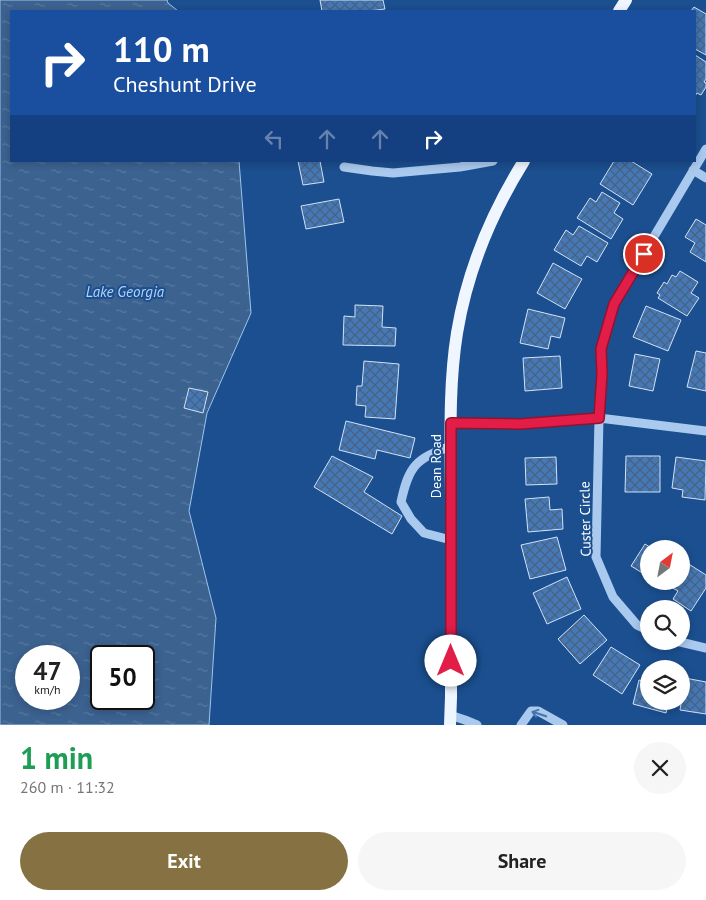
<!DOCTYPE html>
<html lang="en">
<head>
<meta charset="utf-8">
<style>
  :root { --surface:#fff; --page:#f6f6f6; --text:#222; --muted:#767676; --accent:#857141 }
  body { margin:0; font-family:"PT Sans",sans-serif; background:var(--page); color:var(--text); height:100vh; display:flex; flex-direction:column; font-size:19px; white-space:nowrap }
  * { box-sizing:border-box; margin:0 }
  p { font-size:16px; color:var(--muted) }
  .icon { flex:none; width:28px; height:28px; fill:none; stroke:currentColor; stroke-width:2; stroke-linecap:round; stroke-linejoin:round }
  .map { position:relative; height:725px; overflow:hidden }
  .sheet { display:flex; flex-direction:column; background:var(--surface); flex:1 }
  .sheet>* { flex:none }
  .hud { position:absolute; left:10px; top:10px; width:686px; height:152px; border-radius:0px; box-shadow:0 2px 8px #0003; background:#1a4fa0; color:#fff; overflow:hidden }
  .needle { width:32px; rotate:32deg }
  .buttons { position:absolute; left:640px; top:540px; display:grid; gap:10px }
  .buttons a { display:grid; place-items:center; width:50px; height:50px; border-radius:50%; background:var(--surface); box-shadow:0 2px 8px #0003; font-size:25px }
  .speed { position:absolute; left:15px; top:645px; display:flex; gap:10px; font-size:25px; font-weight:700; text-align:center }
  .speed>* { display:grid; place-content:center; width:65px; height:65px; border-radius:50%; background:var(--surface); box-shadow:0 2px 8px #0003; line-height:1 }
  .speed small { font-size:12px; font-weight:400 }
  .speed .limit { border:2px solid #111; border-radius:8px; background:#fff; color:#111 }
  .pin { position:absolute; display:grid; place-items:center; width:42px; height:42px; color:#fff; margin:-21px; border:2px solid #fff; border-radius:50%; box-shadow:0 1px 5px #0007 }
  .me { position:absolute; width:55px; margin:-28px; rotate:0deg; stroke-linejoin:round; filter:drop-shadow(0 0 4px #0008) }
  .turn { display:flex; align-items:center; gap:18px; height:105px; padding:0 20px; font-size:22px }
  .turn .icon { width:65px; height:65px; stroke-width:2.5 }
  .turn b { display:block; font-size:35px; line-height:42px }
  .lanes { display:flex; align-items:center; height:48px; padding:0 20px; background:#0003; justify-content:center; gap:25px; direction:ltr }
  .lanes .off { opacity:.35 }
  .round { display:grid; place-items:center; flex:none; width:52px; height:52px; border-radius:26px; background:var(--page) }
  .head { display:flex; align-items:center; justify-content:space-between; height:85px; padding:0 20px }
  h1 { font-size:30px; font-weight:700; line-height:38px; color:#1e9e55 }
  .primary-button { display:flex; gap:10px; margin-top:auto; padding:10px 20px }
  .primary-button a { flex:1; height:58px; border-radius:30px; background:var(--accent); color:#fff; font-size:20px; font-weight:700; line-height:58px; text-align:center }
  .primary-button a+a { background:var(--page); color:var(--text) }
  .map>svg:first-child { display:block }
</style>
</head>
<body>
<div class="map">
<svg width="706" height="725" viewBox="0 0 706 725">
  <defs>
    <pattern id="water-ripples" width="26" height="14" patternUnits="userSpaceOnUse" patternTransform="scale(1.25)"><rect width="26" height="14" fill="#3c6290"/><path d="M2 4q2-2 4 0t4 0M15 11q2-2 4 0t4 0" fill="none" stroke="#597aa1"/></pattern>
    <pattern id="building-cross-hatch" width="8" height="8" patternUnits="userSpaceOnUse" patternTransform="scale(1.25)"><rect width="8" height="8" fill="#4478b7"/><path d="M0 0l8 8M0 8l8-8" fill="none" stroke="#486282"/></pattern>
  </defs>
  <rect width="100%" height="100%" fill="#1b4f8f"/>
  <path fill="url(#water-ripples)" stroke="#9cc4f0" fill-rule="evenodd" d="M 0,0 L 167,0 L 168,3 L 178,11 L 11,11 L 11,161 L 239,161 L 251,313 L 207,413 L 189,511 L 216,618 L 209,725 L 0,725 ZM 26,656 L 69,656 L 69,699 L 26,699 ZM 101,656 L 144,656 L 144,699 L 101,699 Z"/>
  <path fill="url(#building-cross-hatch)" stroke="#cfe3fa" d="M 320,0 L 383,0 L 385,9 L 369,11 L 322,11 Z
    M 694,7 L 706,14 L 706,55 L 695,49 L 695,11 L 691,11 Z
    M 695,55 L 706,62 L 706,79 L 704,82 L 706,83 L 706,87 L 701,95 L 697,93 L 695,96 Z
    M 298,161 L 320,161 L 324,182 L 303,185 Z
    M 614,161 L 631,161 L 652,174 L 633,205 L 600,184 Z
    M 602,192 L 620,203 L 614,213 L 623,219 L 611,239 L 577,218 L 590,198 L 596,202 Z
    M 339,199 L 344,222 L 306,229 L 301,206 Z
    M 696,219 L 706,225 L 706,262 L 690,252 L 695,243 L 685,237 Z
    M 579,226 L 608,243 L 597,262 L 587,256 L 581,266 L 554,250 L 566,230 L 573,235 Z
    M 553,263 L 582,279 L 565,309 L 537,293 Z
    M 680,271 L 698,282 L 691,293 L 699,298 L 687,316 L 658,298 L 660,295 L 657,293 L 664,282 L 667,284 L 672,275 L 676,277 Z
    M 355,305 L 383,306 L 382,327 L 396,328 L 395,346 L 343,345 L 344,316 L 355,317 Z
    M 646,306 L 681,320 L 668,351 L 633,337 Z
    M 528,309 L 565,318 L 560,338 L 551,336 L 548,349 L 520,343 Z
    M 696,351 L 706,353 L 706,391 L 687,387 Z
    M 635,354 L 660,359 L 653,391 L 629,386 Z
    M 560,356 L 562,388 L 525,391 L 523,358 Z
    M 364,361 L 399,364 L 395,419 L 365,417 L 366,406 L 356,405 L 357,386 L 362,386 Z
    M 189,388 L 208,392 L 203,413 L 184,408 Z
    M 346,421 L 415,438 L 410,458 L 377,450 L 375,459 L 339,450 Z
    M 332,456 L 373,477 L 364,492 L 402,516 L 392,534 L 314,487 Z
    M 626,456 L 660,456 L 660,492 L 625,492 Z
    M 556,457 L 557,484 L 526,485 L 525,458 Z
    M 676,457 L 706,461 L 705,500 L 682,497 L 683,490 L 672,488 Z
    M 549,497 L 550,510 L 562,509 L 563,529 L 528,532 L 525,499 Z
    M 557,537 L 566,570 L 530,579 L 521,545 Z
    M 661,541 L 674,549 L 656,549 Z
    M 645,544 L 653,549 L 649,549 L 649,577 L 631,566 Z
    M 684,561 L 706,575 L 706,588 L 691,611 L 673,599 L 678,591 L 669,586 L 672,581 L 681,581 L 681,566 Z
    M 567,577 L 581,609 L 547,624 L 533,593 Z
    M 584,615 L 607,640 L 580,664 L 558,639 Z
    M 611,647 L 640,665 L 622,694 L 593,675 Z
    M 685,678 L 706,682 L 706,714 L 680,710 Z
    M 639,680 L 649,683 L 649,701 L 669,701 L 666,713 L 633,704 Z"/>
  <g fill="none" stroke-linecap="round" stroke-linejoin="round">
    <path stroke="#a9c9ee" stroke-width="9" d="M 344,167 L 372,171 L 393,173 L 460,167 L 493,161
      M 693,170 L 706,178
      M 451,423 L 521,424 L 599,418 L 706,431
      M 451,446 C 416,459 409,465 401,502 L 411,519 L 424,533 L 451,540
      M 649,631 L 637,625 L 613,597 L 596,557 L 599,418 L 602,374 L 601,349 L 614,304 L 706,149
      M 676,641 L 706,648
      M 450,715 L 465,720 L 477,725
      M 521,725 L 531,711 L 538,711 L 563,725"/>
    <path stroke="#f0f6ff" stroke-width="12" d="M 619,11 L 626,0
      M 450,725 L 451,697 C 451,632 451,568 451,503 C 451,447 448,389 457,333 C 467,272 491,214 524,161"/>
  </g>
  <defs><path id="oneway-shaft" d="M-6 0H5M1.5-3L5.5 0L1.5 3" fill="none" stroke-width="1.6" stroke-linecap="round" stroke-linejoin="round" transform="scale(1.25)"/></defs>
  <use stroke="#4674ac" href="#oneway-shaft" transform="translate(539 714) rotate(-162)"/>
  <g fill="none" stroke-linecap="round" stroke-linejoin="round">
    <g stroke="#92132f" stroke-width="12">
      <path id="route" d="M 451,661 L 451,423 L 520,424 L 599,418 L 602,374 L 601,349 L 614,304 L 644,254"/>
    </g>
    <use href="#route" stroke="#e11d48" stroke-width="9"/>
  </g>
  <g text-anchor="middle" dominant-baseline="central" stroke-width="4" stroke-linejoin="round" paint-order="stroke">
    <g font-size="14" fill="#fff" stroke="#1b4f8f">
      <text transform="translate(436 466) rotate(-90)">Dean Road</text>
      <text transform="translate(585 519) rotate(-91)">Custer Circle</text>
    </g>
    <g font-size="15" font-style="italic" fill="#b5d3f5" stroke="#1b4f8f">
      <text x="125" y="291">Lake Georgia</text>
    </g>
  </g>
</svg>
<div class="buttons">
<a><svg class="needle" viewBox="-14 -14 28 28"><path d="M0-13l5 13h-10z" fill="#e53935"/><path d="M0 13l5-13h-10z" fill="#767676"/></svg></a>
<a><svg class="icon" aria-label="search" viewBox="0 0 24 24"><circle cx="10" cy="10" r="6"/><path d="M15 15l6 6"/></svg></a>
<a><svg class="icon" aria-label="layers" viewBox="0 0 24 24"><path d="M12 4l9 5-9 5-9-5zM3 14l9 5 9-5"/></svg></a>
</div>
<div class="speed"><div>47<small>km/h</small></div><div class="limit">50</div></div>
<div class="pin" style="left:644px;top:254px;background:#d93025"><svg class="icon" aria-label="arrive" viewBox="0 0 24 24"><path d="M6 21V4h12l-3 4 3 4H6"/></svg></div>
<svg class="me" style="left:451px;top:661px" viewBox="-20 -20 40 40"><circle r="19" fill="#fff"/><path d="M0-13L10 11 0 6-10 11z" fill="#e11d48"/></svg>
<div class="hud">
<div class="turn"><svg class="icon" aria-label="right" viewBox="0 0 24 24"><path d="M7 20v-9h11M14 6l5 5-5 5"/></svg><div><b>110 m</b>Cheshunt Drive</div></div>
<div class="lanes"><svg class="icon off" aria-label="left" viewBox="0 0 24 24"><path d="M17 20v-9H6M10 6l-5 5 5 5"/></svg><svg class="icon off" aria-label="ahead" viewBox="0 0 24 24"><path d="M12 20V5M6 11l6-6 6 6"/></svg><svg class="icon off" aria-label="ahead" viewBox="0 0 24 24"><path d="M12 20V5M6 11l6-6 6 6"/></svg><svg class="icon" aria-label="right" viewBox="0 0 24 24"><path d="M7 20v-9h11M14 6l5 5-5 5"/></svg></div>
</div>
</div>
<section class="sheet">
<div class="head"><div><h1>1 min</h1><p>260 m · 11:32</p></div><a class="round"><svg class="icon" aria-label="close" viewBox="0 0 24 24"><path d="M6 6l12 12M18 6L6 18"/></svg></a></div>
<div class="primary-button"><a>Exit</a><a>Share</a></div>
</section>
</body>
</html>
